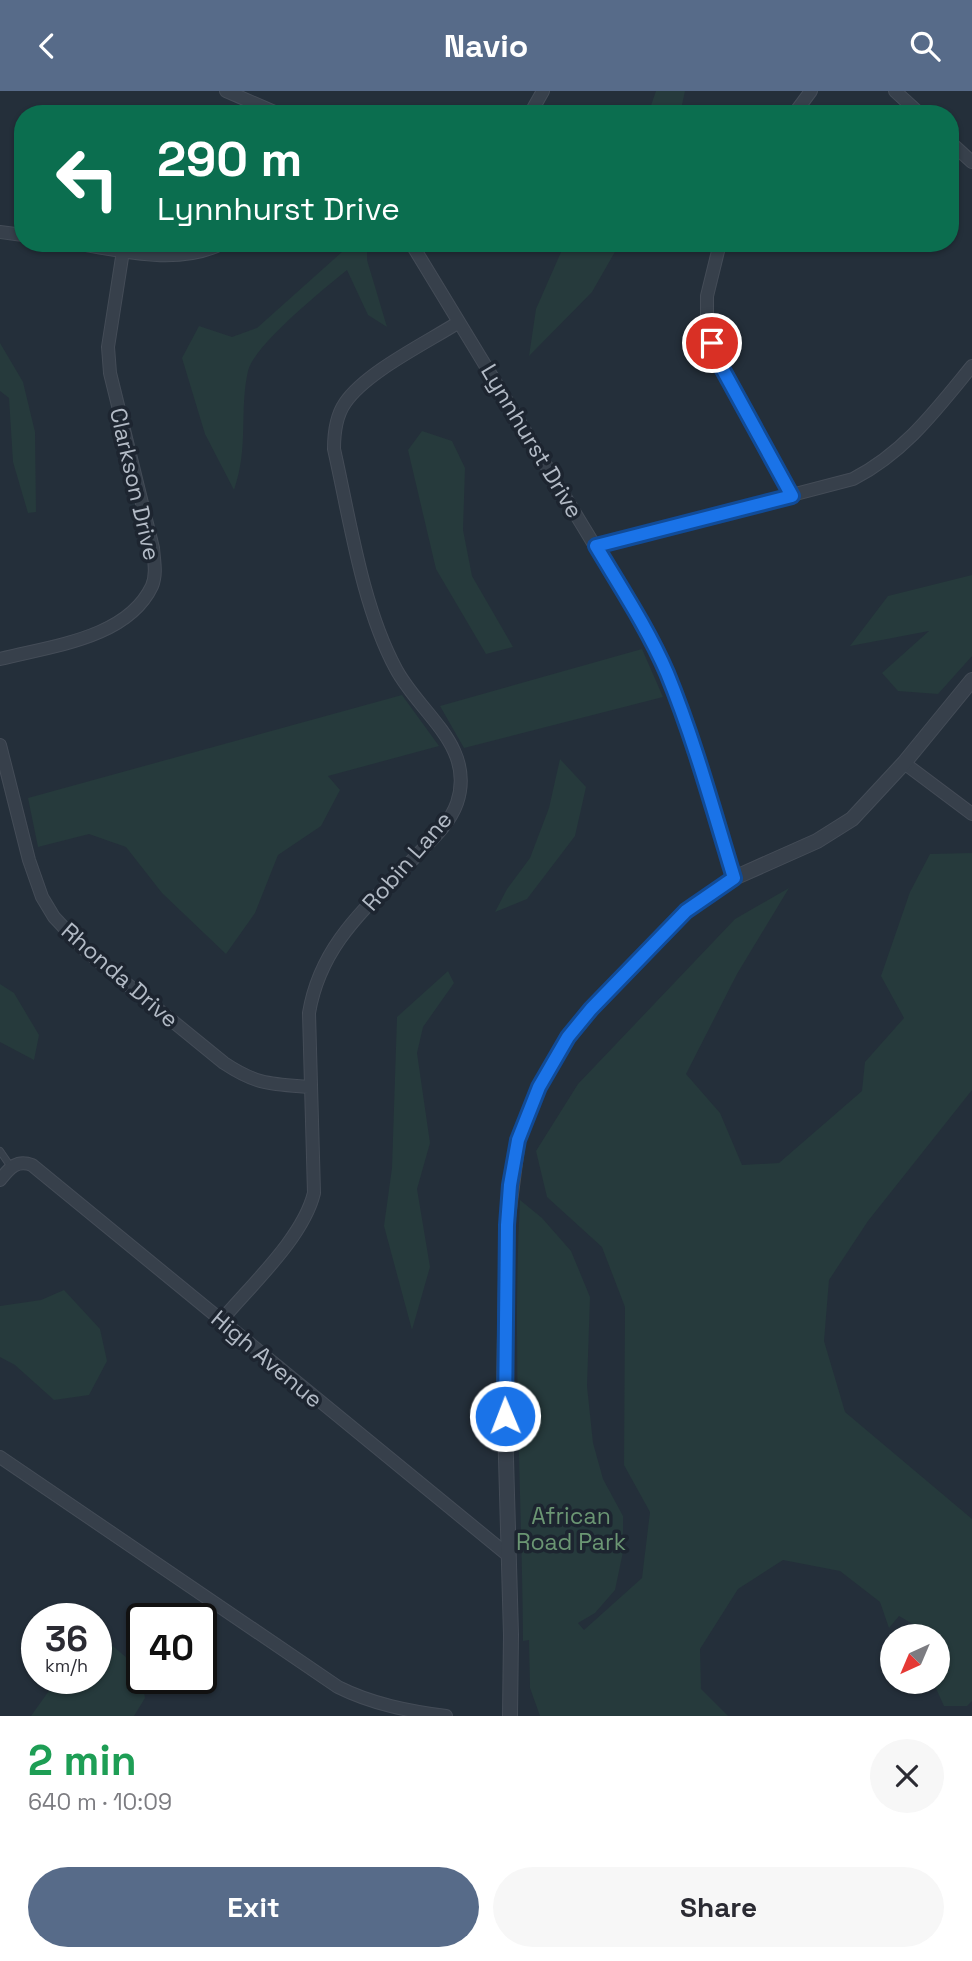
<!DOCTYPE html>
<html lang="en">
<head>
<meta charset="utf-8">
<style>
  :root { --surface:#fff; --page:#f7f7f7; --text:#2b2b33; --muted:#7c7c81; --accent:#576b89 }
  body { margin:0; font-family:"Space Grotesk",sans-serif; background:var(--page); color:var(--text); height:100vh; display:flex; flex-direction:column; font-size:26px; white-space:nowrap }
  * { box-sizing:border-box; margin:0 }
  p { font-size:23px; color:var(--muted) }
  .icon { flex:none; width:38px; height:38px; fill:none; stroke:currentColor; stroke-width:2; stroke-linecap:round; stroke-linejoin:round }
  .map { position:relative; height:1625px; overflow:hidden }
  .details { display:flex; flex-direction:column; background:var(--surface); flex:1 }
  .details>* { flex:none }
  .top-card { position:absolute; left:14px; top:14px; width:945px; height:147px; border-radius:28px; box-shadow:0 2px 5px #0004; background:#0b6e4f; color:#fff; overflow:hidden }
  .needle { width:46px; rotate:224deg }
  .fabs { position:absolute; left:880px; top:1533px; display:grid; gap:14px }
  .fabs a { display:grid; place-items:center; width:70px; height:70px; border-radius:50%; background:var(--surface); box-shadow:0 2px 5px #0004; font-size:35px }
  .speed { position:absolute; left:21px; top:1512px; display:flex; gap:14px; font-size:35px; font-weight:700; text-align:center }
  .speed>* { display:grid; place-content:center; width:91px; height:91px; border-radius:50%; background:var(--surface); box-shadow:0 2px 5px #0004; line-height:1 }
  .speed small { font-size:18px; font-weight:400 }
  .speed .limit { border:4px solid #111; border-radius:10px; background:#fff; color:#111 }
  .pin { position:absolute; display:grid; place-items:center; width:60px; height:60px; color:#fff; margin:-30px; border:4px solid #fff; border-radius:50%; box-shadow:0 2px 7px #0007 }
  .me { position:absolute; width:77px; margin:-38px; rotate:359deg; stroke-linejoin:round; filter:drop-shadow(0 0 5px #0008) }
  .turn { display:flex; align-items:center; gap:24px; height:147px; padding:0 28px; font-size:32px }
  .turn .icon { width:91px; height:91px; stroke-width:2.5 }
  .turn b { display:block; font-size:49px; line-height:60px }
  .round { display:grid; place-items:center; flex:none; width:74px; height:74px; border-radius:37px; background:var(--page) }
  .headline { display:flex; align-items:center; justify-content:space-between; height:119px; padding:0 28px }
  h1 { font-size:42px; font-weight:600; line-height:52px; color:#1e9e55 }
  .action { display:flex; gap:14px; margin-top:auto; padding:14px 28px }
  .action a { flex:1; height:80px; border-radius:42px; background:var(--accent); color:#fff; font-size:28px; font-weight:600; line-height:80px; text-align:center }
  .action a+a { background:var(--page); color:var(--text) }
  header { display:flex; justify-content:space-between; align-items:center; height:91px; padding:0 28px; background:var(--accent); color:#fff; font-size:32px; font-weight:600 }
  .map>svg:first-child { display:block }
</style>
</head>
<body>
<header><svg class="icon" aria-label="back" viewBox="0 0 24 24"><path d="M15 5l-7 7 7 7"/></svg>Navio<svg class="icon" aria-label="search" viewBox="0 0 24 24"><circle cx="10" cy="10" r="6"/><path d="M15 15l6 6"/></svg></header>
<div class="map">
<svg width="972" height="1625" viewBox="0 0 972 1625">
  <rect width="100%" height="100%" fill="#242f3a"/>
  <path fill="#263a3c" d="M 656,0 L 685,0 L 680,23 L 648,23 Z
    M 352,152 L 367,152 L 367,169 L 387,236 L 368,224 L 347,179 C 325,197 254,254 248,280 C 239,320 249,356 234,399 L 205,343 L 182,267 L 199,235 L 232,246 L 257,237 Z
    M 565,152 L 620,152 L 592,201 L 529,265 L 536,218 Z
    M 0,252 L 23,291 L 35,341 L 36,421 L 28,422 L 13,371 L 9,307 L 0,300 Z
    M 422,340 L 452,350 L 465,377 L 463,439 L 472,485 L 513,556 L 486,563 L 436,478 L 408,359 Z
    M 972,484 L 972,565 L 938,603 L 898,600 L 882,582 L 929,540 L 850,555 L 888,505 Z
    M 642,558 L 663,606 L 464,657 L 440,615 Z
    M 402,604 L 439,655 L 328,685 L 340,699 L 321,735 L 278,764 L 255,822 L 226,863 L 162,802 L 126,756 L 89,743 L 38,756 L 28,707 Z
    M 560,668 L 586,696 L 575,745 L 527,808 L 495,821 L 507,798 L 530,767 L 549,717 Z
    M 972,762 L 972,999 L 868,1130 L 829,1189 L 824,1250 L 845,1321 L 972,1428 L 972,1610 L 967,1615 L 944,1615 L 933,1591 L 938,1591 L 938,1545 L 933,1545 L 899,1525 L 889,1537 L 880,1511 L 840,1480 L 783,1469 L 738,1498 L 700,1558 L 701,1598 L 728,1625 L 540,1625 L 530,1597 L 529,1549 L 523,1550 C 522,1402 512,1256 520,1109 L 542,1127 L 571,1160 L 590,1206 L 587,1295 L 593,1352 L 603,1388 L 623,1425 L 623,1461 L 615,1499 L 595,1522 L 578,1532 L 584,1539 L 642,1487 L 650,1421 L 624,1374 L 625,1216 L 602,1156 L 547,1106 L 536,1060 L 578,993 L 735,828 L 789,797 L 737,883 L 686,983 L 720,1022 L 742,1074 L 779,1072 L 862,1000 L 865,971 L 904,927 L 881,885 L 910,801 L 930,763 Z
    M 448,880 L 454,892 L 423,936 L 417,962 L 430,1052 L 417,1098 L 430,1176 L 412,1239 L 384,1135 L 392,1077 L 397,926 Z
    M 0,893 L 14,902 L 39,944 L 34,969 L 0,951 Z
    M 64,1199 L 100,1238 L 107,1270 L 89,1304 L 54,1309 L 15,1274 L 0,1266 L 0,1215 L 41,1209 Z
    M 96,1541 L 139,1577 L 145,1607 L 134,1625 L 31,1625 L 58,1587 L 96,1587 Z"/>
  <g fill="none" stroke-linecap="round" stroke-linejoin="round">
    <g stroke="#444c57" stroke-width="8">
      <path id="service" d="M 0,1060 L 11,1076"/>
    </g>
    <g stroke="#444c57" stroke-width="14">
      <path id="minor" d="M 226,0 L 279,23
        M 895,0 L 920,23
        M 530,23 L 543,0
        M 794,23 L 811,0
        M 950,51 L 972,71
        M 0,141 L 23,144
        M 75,152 C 122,160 179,175 223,152
        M 411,152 L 652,549 C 687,625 710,706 734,787
        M 720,152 L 707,205 L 707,236 L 717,268 L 792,405
        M 596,455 L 853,388 C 905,361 936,319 972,275
        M 0,568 C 50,555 127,548 152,495 C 157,483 154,470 153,457 L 110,282 L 108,256 L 123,160
        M 0,654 L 29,769 L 42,806 L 54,826 L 84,858 L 224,972 C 257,994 271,993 310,996
        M 904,672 L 972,723
        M 0,1089 C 9,1078 16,1068 32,1074 L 509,1465
        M 221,1230 C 251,1194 303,1147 314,1102 L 309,922 C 321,850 371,813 418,763 C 433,748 450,732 457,712 C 476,655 420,623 396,578 C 362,515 350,429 334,358 C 334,342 336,325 345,312 C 366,281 426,252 459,231
        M 0,1366 L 338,1596 C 372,1613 408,1620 446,1625"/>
    </g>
    <g stroke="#444c57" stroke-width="16">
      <path id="tertiary" d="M 510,1625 L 511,1544 L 504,1297 L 507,1134 L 518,1049 L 539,996 L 568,946 L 591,918 L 686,820 L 734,787 L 817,750 L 852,728 L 904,672 L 972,589"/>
    </g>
    <use href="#service" stroke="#37404b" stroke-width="6"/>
    <use href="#minor" stroke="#37404b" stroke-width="12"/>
    <use href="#tertiary" stroke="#37404b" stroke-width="14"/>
  </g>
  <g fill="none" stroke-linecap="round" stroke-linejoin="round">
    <g stroke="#114b97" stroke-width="18">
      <path id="route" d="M 505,1325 L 507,1134 L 510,1094 L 518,1049 L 539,996 L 568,946 L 591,918 L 686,820 L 734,787 C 713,718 694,648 667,582 C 648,538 621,497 596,455 L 792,405 L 717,268 L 712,252"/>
    </g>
    <use href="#route" stroke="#1a73e8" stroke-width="12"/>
  </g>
  <g text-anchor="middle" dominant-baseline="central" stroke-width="7" stroke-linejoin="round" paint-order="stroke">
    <g font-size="23" fill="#b3bbc6" stroke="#1d2530">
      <text transform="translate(532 350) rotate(59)">Lynnhurst Drive</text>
      <text transform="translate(135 393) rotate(77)">Clarkson Drive</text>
      <text transform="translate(407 770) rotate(-49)">Robin Lane</text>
      <text transform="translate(120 884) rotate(41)">Rhonda Drive</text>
      <text transform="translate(267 1268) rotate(40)">High Avenue</text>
    </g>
    <g font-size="23" fill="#6b9673" stroke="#1d2530">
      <text x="571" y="1425">African<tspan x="571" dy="26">Road Park</tspan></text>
    </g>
  </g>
</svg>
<div class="fabs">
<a><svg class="needle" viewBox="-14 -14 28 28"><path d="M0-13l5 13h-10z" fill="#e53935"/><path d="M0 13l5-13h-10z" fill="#7c7c81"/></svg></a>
</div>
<div class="speed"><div>36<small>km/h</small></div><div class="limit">40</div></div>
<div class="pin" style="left:712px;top:252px;background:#d93025"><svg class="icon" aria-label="arrive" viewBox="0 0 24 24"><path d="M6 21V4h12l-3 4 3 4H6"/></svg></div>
<svg class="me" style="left:505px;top:1325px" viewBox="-20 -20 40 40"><circle r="17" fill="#1a73e8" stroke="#fff" stroke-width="3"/><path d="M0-11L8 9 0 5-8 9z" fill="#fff"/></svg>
<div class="top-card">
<div class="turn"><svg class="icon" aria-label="left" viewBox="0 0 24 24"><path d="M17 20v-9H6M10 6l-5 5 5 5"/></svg><div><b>290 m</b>Lynnhurst Drive</div></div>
</div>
</div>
<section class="details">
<div class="headline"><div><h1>2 min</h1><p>640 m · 10:09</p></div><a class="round"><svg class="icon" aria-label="close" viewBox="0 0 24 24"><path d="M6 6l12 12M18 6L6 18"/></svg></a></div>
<div class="action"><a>Exit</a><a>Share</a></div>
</section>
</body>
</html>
